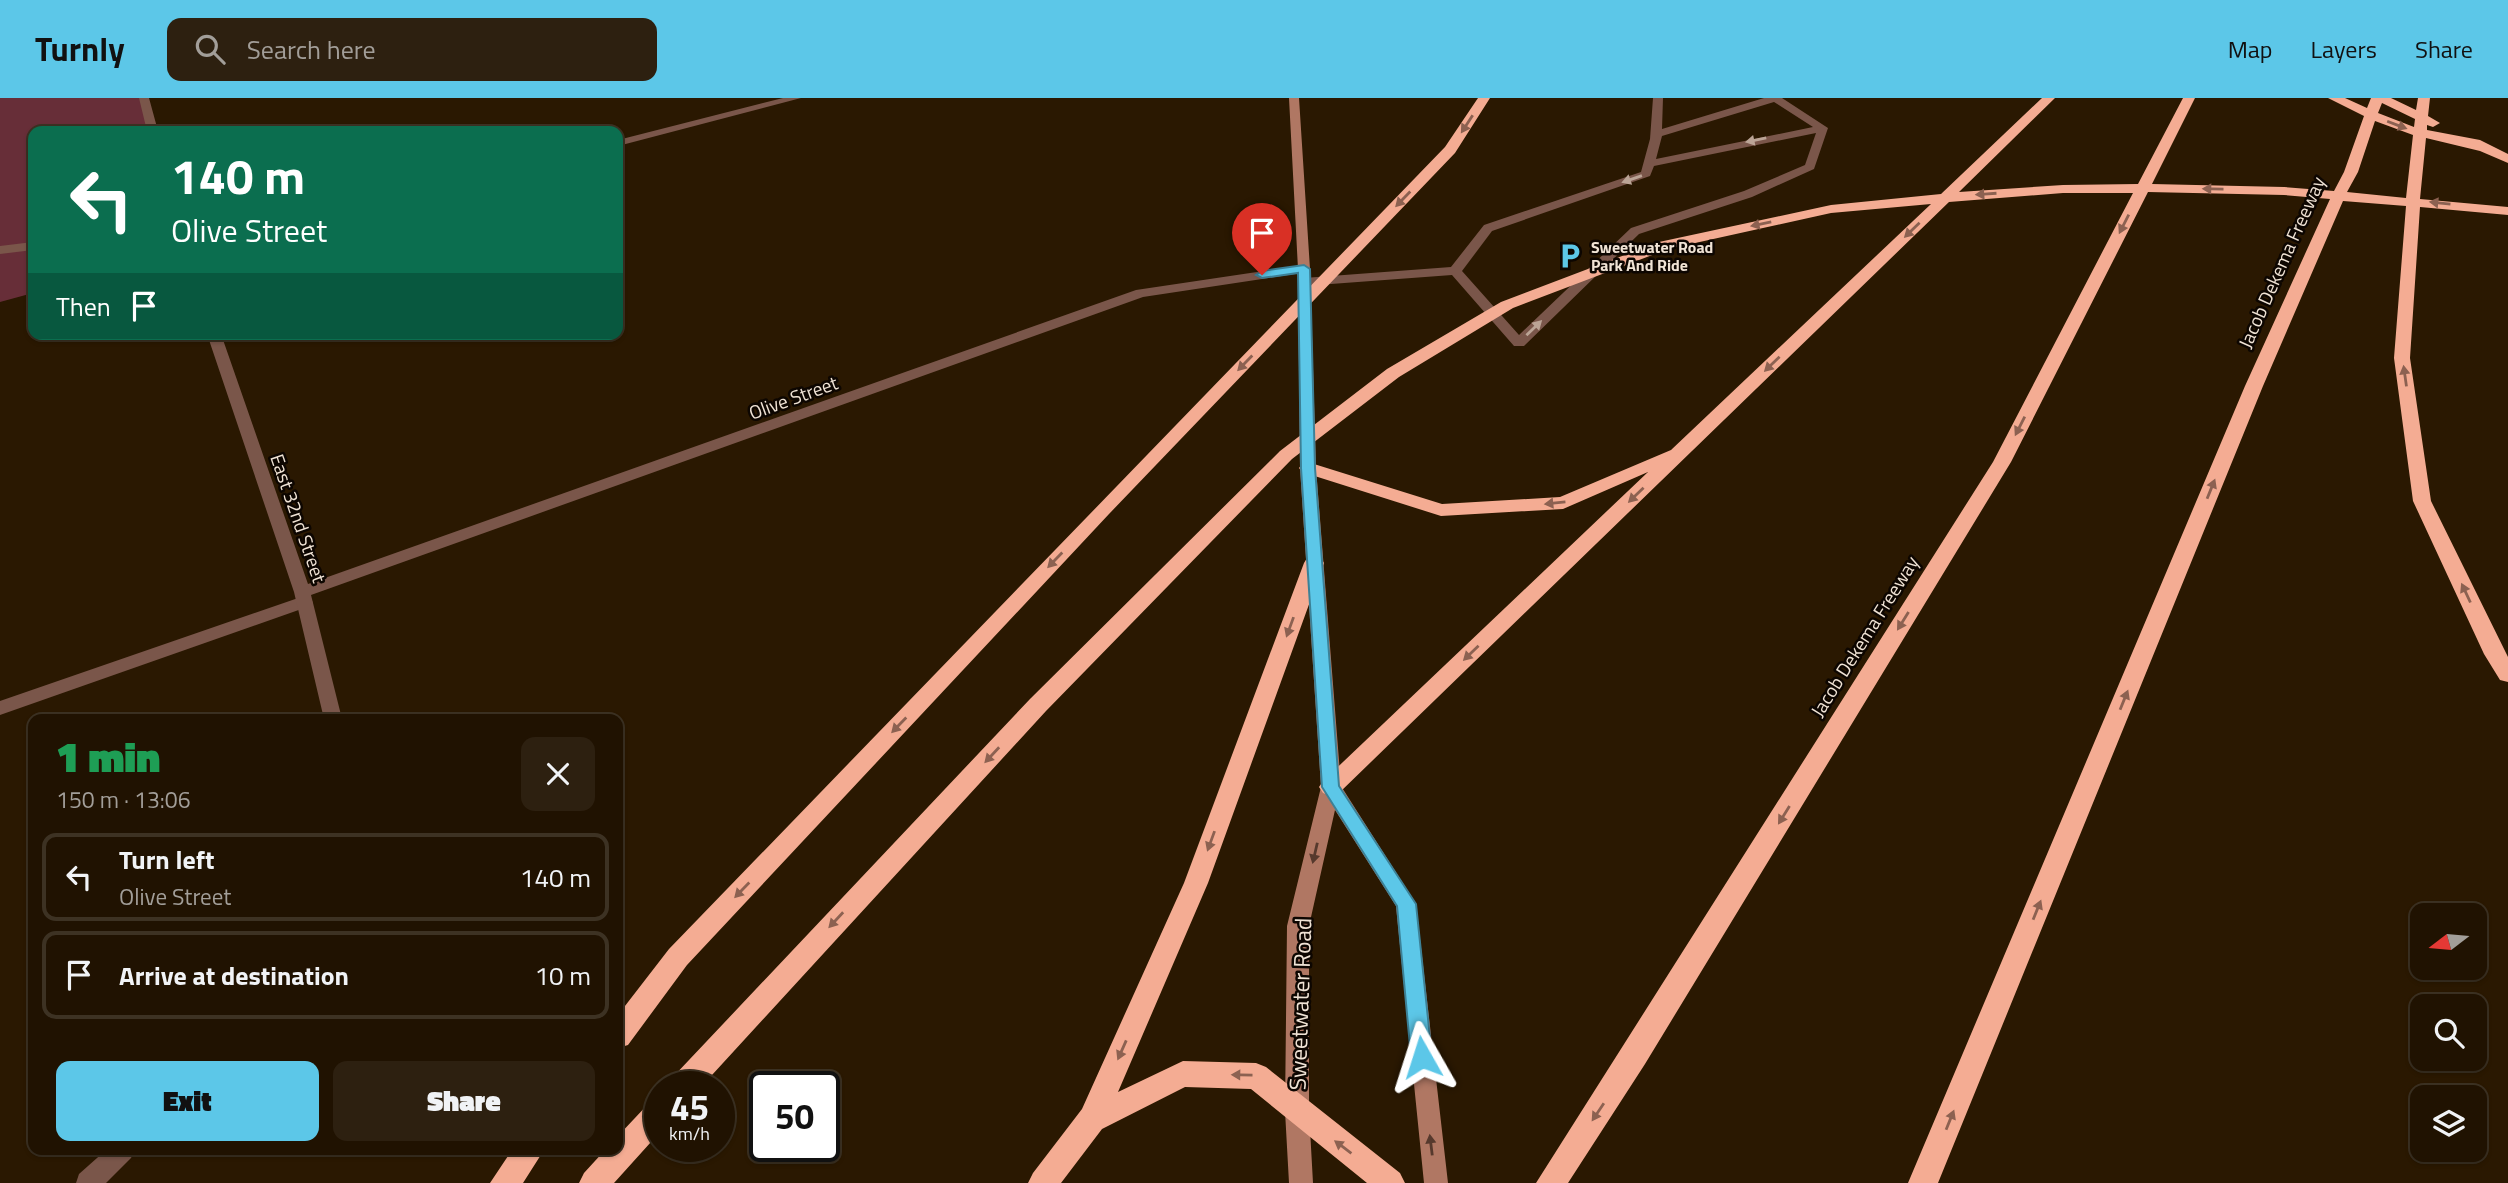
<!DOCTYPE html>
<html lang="en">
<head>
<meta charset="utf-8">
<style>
  :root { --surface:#201201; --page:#2d2010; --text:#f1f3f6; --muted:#a29e99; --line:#3d3223; --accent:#5cc7e8 }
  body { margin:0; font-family:"Titillium Web",sans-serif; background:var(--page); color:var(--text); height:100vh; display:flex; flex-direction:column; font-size:26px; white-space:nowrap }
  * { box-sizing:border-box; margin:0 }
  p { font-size:23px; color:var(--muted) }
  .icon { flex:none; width:38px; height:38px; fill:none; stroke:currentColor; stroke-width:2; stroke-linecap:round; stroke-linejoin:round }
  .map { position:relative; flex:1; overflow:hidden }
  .panel { position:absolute; left:28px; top:616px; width:595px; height:441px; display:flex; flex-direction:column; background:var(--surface); border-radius:14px; box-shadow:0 2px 5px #0004,0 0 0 2px var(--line) }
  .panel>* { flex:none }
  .top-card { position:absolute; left:28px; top:28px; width:595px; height:214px; border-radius:14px; box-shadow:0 2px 5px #0004,0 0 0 2px var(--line); background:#0b6e4f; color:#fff; overflow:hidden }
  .needle { width:46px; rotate:254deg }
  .tools { position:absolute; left:2410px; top:805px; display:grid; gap:14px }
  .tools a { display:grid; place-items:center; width:77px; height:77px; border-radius:14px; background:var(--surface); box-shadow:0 2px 5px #0004,0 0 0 2px var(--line); font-size:35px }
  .speed { position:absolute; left:644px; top:973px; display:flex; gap:14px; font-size:35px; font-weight:700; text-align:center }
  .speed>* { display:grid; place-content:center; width:91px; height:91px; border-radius:50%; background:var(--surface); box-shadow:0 2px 5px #0004,0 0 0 2px var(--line); line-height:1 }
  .speed small { font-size:18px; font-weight:400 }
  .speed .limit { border:4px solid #111; border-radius:10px; background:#fff; color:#111 }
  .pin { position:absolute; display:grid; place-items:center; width:60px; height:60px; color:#fff; margin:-72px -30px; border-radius:50% 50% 50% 0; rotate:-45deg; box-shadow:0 0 7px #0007 }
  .pin .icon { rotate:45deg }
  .me { position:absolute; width:77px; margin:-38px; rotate:354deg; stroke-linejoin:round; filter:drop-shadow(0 0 5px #0008) }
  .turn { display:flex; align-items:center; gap:24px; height:147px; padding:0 28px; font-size:32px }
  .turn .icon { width:91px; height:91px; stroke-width:2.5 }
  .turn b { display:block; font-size:49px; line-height:60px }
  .then { display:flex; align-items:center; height:66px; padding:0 28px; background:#0003; gap:14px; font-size:26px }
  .round { display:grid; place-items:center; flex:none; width:74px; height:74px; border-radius:14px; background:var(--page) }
  .head { display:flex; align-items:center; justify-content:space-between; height:119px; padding:0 28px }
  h1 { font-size:42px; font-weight:800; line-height:52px; color:#1e9e55 }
  .primary-button { display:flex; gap:14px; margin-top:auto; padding:14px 28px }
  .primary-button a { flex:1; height:80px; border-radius:14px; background:var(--accent); color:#111; font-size:28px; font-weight:800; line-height:80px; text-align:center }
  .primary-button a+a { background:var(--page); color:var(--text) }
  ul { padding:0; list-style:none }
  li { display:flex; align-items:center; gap:21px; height:88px; margin:0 14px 10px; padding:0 14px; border:4px solid var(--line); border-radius:14px }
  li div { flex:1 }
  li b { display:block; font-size:26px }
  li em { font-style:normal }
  header { display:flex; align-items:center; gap:42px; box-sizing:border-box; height:98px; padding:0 35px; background:var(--accent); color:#111 }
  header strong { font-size:33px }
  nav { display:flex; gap:38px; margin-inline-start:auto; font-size:24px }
  .search { width:490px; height:63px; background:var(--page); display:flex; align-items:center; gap:18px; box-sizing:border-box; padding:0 24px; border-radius:14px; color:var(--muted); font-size:26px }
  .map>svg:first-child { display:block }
</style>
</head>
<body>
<header>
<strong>Turnly</strong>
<div class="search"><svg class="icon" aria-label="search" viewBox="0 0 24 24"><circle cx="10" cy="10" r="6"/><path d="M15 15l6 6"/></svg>Search here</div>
<nav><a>Map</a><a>Layers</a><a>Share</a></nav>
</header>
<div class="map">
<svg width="2508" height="1085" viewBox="0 0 2508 1085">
  <rect width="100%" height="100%" fill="#2a1801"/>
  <path fill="#672e38" d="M 0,0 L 147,0 L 149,33 L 33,33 L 33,195 L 0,204 Z"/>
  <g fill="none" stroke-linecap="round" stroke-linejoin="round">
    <path fill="#7a564a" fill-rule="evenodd" d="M 1653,0 L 1663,0 L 1662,31 L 1764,0 L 1782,0 L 1828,30 L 1814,71 L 1752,99 L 1639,136 L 1524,248 L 1514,248 L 1452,177 L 1304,188 L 1298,184 L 1304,180 L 1451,169 L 1484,127 L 1641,74 L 1650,41 ZM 1774,4 L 1813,29 L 1656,61 L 1662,38 ZM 1816,35 L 1805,67 L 1744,93 L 1631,130 L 1519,237 L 1462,173 L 1492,133 L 1650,78 L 1654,68 Z
      M 33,144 L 33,152 L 0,156 L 0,148 Z
      M 304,498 L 313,504 L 310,508 L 0,617 L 0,603 Z"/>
    <path fill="#7a564a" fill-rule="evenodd" d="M 139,0 L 149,0 L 158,33 L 147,33 Z
      M 783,0 L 801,0 L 618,48 L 618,42 Z
      M 1304,167 L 1310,171 L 1309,174 L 1143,199 L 311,497 L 342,621 L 324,621 L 294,494 L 207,236 L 221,236 L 308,486 L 1136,192 Z
      M 106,1052 L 135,1052 L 131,1060 L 106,1085 L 76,1085 L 79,1076 Z"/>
    <path fill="#b07763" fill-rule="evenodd" d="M 1289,0 L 1299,0 L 1310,171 L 1316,370 L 1341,688 L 1416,806 L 1448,1085 L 1424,1085 L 1396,808 L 1335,712 L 1309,828 L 1309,1013 L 1313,1085 L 1289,1085 L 1285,1013 L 1287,828 L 1321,689 L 1300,370 L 1298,171 Z"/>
    <path fill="#f4ac93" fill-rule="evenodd" d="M 1478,0 L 1490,0 L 1455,55 L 1109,416 L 687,867 L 628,947 L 618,950 L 618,917 L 669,851 L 1445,49 Z
      M 2042,0 L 2055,0 L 1959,94 L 2063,87 L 2138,86 L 2183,0 L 2195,0 L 2152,86 L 2284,89 L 2334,93 L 2344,74 L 2364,18 L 2328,0 L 2345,0 L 2367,10 L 2371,0 L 2391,0 L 2416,12 L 2418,0 L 2430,0 L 2428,18 L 2440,25 L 2433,29 L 2427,27 L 2427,32 L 2480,42 L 2508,56 L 2508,65 L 2480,53 L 2426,40 L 2420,101 L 2508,109 L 2508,117 L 2420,109 L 2410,260 L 2431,403 L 2508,559 L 2508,584 L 2500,582 L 2484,556 L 2413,403 L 2394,260 L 2406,108 L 2343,103 L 2263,288 L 1938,1085 L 1908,1085 L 2245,288 L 2330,101 L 2284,97 L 2148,94 L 2011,364 L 1645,966 L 1568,1085 L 1536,1085 L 1993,364 L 2133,95 L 2063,95 L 1949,104 L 1339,695 L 1331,698 L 1323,695 L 1319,689 L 1323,683 L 1648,374 L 1563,411 L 1441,418 L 1302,374 L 1299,370 L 1302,366 L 1314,366 L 1442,406 L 1560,399 L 1671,352 L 1931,106 L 1831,115 L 1668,151 L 1513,210 L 1399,279 L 1292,361 L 1046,613 L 701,989 L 668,989 L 672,980 L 1030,601 L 1280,353 L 1387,271 L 1501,204 L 1659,144 L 1831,107 L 1941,96 ZM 2382,5 L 2415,21 L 2414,29 L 2378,15 ZM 2375,23 L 2413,37 L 2406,100 L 2347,94 L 2358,74 Z
      M 1314,458 L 1321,460 L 1324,465 L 1208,785 L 1118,994 L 1183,963 L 1256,965 L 1266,969 L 1400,1075 L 1405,1085 L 1367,1085 L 1251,991 L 1185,989 L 1102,1031 L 1061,1085 L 1028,1085 L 1033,1075 L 1082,1011 L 1184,785 L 1304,465 L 1307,460 Z
      M 660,1000 L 660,1034 L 614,1085 L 579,1085 L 584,1075 L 605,1052 L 618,1052 L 618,1038 L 650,1004 Z
      M 512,1052 L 544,1052 L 523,1085 L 490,1085 Z"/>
  </g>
  <defs><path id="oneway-solid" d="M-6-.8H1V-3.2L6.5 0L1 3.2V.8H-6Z" transform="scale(1.75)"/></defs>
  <g fill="#8c6151">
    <use href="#oneway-solid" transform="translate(1467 26) rotate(123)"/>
    <use href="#oneway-solid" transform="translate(2397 27) rotate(21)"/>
    <use href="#oneway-solid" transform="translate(2213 91) rotate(-179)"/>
    <use href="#oneway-solid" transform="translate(1986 96) rotate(176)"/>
    <use href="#oneway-solid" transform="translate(1403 101) rotate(134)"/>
    <use href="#oneway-solid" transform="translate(2440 105) rotate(-174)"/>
    <use href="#oneway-solid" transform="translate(1761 126) rotate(168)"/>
    <use href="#oneway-solid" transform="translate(2124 126) rotate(117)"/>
    <use href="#oneway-solid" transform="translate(1912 132) rotate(136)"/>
    <use href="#oneway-solid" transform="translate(1245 265) rotate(134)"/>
    <use href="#oneway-solid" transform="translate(1772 266) rotate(136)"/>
    <use href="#oneway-solid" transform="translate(2405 278) rotate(-98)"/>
    <use href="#oneway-solid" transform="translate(2020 328) rotate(117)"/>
    <use href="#oneway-solid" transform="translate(2211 391) rotate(-68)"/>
    <use href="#oneway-solid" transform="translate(1636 397) rotate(136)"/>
    <use href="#oneway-solid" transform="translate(1555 405) rotate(174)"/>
    <use href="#oneway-solid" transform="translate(1055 462) rotate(134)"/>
    <use href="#oneway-solid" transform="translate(2466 495) rotate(-115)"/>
    <use href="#oneway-solid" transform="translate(1903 523) rotate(122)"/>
    <use href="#oneway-solid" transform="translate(1290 529) rotate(110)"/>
    <use href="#oneway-solid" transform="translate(1471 555) rotate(136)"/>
    <use href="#oneway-solid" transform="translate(2124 602) rotate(-68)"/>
    <use href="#oneway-solid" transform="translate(899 627) rotate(134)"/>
    <use href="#oneway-solid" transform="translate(992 657) rotate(133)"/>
    <use href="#oneway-solid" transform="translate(1784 717) rotate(122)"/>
    <use href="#oneway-solid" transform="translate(1211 743) rotate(110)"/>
    <use href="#oneway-solid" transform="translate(742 792) rotate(134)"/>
    <use href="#oneway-solid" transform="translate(2037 812) rotate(-68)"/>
    <use href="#oneway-solid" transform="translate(836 822) rotate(133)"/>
    <use href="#oneway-solid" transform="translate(1122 952) rotate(114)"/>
    <use href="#oneway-solid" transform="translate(1242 977) rotate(-179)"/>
    <use href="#oneway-solid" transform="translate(1598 1014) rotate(124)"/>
    <use href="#oneway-solid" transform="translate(1950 1022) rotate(-68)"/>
    <use href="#oneway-solid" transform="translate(1343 1049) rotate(-143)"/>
  </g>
  <g fill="#bba496">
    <use href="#oneway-solid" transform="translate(1756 42) rotate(168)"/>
    <use href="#oneway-solid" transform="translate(1632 81) rotate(161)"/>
    <use href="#oneway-solid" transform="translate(1534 230) rotate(-44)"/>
  </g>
  <g fill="#56392d">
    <use href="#oneway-solid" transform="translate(1315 755) rotate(103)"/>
    <use href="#oneway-solid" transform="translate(1431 1047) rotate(-97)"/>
  </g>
  <path fill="#5cc7e8" stroke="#3c8197" stroke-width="2" d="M 1304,167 L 1310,171 L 1315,370 L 1339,688 L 1416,806 L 1432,959 L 1429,965 L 1422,968 L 1414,965 L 1411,959 L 1397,808 L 1322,689 L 1301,370 L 1298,175 L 1262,180 L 1256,177 L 1262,173 Z"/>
  <defs>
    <g id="parking-bare" transform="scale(2.1)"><path d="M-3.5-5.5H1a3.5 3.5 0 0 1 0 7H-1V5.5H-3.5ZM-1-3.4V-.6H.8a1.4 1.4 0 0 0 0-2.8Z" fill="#5cc7e8" stroke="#0d0601" stroke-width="2.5" paint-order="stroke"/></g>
  </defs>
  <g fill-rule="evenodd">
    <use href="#parking-bare" x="1570" y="158"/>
  </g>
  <g text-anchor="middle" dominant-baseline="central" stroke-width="5" stroke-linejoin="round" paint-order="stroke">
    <g font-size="16" font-weight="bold" fill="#f0e3d5" stroke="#0d0601" text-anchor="start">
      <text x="1591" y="149">Sweetwater Road<tspan x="1591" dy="18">Park And Ride</tspan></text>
    </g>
    <g font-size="19" fill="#f0e3d5" stroke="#0d0601">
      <text transform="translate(2281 164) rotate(-66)">Jacob Dekema Freeway</text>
      <text transform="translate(793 299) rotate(-20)">Olive Street</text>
      <text transform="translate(299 420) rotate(71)">East 32nd Street</text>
      <text transform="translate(1864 538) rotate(-58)">Jacob Dekema Freeway</text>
    </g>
    <g font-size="23" fill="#f0e3d5" stroke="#0d0601">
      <text transform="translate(1300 906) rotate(-88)">Sweetwater Road</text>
    </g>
  </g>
</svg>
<div class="tools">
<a><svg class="needle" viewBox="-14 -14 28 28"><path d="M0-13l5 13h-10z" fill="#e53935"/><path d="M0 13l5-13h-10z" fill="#a29e99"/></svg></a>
<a><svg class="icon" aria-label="search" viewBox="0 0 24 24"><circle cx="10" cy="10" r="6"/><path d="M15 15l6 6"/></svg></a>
<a><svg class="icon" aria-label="layers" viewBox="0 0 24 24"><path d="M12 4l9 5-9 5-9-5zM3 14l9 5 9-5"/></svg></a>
</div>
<div class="speed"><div>45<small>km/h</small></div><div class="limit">50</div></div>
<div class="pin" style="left:1262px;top:177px;background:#d93025"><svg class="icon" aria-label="arrive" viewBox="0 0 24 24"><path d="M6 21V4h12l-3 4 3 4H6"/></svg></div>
<svg class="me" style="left:1422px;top:959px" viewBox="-20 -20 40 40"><path d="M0-17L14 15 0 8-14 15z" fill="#5cc7e8" stroke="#fff" stroke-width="4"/></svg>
<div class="top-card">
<div class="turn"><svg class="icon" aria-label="left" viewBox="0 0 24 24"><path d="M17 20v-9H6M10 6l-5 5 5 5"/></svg><div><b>140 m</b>Olive Street</div></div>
<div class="then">Then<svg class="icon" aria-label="arrive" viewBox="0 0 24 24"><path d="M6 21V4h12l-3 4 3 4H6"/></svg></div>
</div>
<section class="panel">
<div class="head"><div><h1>1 min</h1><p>150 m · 13:06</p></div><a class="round"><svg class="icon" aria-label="close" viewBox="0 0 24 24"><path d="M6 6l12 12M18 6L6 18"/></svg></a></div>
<ul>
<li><svg class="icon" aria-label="left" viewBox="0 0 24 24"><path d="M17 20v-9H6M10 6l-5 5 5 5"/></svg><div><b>Turn left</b><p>Olive Street</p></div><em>140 m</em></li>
<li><svg class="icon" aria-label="arrive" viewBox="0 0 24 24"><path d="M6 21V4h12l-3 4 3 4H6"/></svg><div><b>Arrive at destination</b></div><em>10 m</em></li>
</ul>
<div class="primary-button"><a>Exit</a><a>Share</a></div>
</section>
</div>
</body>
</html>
